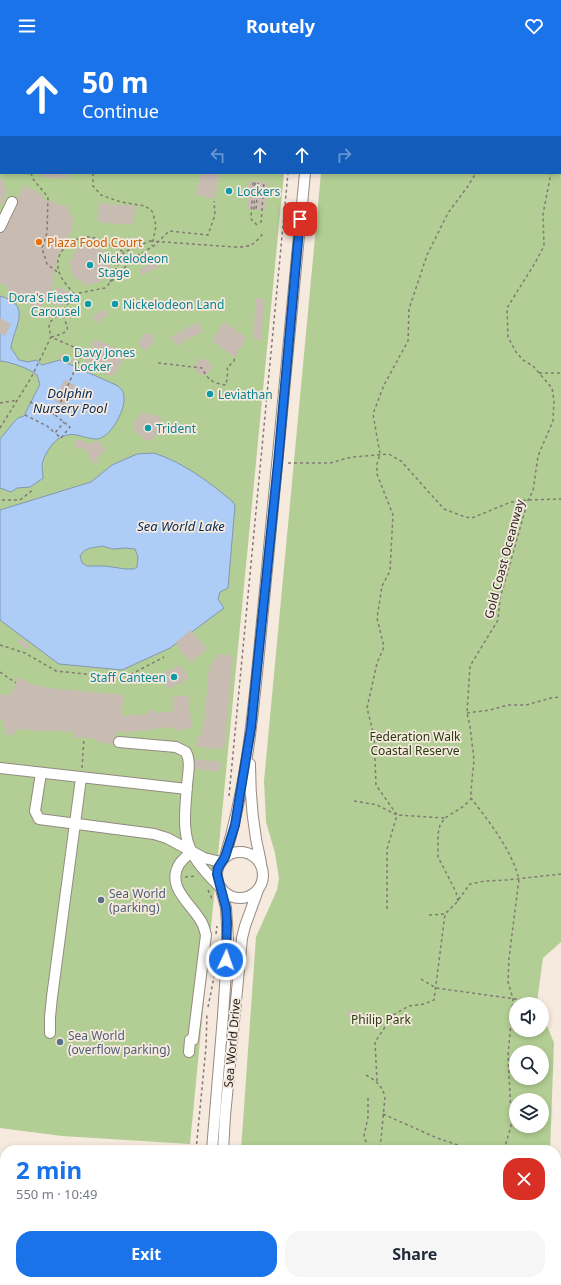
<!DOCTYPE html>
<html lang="en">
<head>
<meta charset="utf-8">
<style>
  :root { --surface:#fff; --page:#f6f6f7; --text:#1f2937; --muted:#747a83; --accent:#1a73e8 }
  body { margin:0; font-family:"Noto Sans",sans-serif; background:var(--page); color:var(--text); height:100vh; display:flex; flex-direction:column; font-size:15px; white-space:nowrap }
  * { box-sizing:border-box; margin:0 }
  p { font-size:13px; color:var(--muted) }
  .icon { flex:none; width:22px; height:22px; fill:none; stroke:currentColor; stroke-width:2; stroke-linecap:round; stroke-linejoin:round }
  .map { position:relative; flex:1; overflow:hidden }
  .side { position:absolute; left:0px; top:1093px; width:561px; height:140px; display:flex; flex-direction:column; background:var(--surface); border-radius:16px 16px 0 0; box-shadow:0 2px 6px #0003 }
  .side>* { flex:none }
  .top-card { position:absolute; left:0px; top:0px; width:561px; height:122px; box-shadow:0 2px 6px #0003; background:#1a73e8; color:#fff; overflow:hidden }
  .fabs { position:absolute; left:509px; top:945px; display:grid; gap:8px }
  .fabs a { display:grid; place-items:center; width:40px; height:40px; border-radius:50%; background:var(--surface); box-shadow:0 2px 6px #0003; font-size:20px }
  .pin { position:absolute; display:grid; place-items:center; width:34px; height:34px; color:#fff; margin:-17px; border-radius:8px; box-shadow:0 2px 6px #0006 }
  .me { position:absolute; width:44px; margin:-22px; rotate:3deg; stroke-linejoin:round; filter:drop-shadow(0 0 3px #0008) }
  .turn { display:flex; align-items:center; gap:14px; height:84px; padding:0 16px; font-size:18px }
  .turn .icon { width:52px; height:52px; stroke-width:2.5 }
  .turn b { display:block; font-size:28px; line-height:34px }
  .lanes { display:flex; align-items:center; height:38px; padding:0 16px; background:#0003; justify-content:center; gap:20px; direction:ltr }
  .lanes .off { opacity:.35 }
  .round { display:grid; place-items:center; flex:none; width:42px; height:42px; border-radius:16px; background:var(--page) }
  .head { display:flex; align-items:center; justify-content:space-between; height:68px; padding:0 16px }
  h1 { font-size:24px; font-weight:700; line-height:30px; color:var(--accent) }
  .cta { display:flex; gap:8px; margin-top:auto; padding:8px 16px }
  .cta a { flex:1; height:46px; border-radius:16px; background:var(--accent); color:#fff; font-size:16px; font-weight:700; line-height:46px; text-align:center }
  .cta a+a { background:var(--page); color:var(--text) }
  header { display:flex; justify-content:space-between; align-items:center; height:52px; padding:0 16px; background:var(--accent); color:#fff; font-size:18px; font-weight:700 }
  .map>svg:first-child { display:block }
</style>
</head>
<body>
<header><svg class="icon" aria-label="menu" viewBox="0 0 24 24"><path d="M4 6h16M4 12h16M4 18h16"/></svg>Routely<svg class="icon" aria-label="heart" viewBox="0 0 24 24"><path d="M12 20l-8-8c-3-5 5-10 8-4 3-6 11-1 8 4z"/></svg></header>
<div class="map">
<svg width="561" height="1233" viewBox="0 0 561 1233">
  <rect width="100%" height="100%" fill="#f6eadf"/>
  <path fill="#b2ce94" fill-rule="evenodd" d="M 0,0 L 295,0 L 1,1 L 1,121 L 284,121 L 190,1092 L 62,1084 L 0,1076 Z
    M 333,0 L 561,0 L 561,890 L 543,906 L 537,950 L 538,952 L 516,952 L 516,978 L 542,978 L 542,961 L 554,991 L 550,1098 L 241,1098 L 256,885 L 277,838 L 279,826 L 275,801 L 266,770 L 264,729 L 321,121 L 560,121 L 560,1 L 333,1 ZM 516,1000 L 542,1000 L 542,1026 L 516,1026 ZM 516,1048 L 542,1048 L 542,1074 L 516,1074 Z
    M 246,1228 L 537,1228 L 536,1233 L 246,1233 Z"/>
  <path fill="#adccf6" stroke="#8297b3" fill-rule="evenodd" d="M 0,0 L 28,0 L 1,1 L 1,39 Z
    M 0,244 C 34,253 13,276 11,296 L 19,308 L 28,310 L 36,308 L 42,313 L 60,308 L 116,333 C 123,337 124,341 124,348 C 124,360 110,386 97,387 C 82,387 74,377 58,387 C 51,392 43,405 42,413 C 42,418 43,422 43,426 L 42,427 L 30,435 L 17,436 L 11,440 L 0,436 L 0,387 L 14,370 L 18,366 L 24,364 L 40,332 C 39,330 38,325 37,323 C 29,316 10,310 0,309 Z
    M 154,401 C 184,411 208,429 233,450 L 235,454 L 228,536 L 220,540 L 218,547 L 224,556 L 170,596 L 122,618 L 59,612 L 0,568 L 0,458 L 91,430 L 112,413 L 137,402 ZM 102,494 L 113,497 L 126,496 L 135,497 L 138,505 L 137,515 L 134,517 L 126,517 L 105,514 L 87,514 L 82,511 L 80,504 C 85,495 93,496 102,494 Z"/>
  <path fill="#c8bbb2" d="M 42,121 L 67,121 L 65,127 L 43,125 Z
    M 201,121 L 220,121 L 214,147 L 196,143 Z
    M 3,127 L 3,132 L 7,138 L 3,151 L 0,152 L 0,128 Z
    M 249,129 L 268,130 L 266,158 L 247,157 Z
    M 24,133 L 42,143 L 41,146 L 67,155 L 73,167 L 72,177 L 61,198 L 55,213 L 53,233 L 51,241 L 46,249 L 38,257 L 6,237 L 8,235 L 0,231 L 0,181 Z
    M 228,135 L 232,142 L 229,144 L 225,137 Z
    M 99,151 L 135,154 L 134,173 L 98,170 Z
    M 93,192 L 106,201 L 107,209 L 111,217 L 105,222 L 102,230 L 93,231 L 86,234 L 80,228 L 73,226 L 72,217 L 69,210 L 74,203 L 77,196 L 85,195 Z
    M 155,210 L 158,216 L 141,223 L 139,218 Z
    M 58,234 L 69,240 L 60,255 L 49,249 Z
    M 256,246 L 264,247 L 261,288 L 253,287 Z
    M 103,258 L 106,258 L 107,261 L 107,264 L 97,270 L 94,269 L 92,267 L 93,264 Z
    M 0,266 L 11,272 L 5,284 L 0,281 Z
    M 198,270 L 203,279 L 176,294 L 171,285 Z
    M 224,270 L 247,286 L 237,301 L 237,304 L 234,304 L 212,289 Z
    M 149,281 L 154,284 L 154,289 L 151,292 L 149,296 L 145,298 L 140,294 L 139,289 L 144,282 Z
    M 95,287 L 122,299 L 119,305 L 123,306 L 115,324 L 111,322 L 111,324 L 84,312 Z
    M 60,302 L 73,308 L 72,312 L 58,306 Z
    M195 315a8 8 0 1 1 16 0a8 8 0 1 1-16 0Z
    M 64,328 L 75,333 L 65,354 L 55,349 Z
    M 144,359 L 144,361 L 151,362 L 156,366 L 159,363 L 163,373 L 161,384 L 157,382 L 151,388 L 144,389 L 144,385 L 136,381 L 133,374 L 134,370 L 139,365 L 142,364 L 142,360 Z
    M 76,388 L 82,388 L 90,392 L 91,391 L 100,389 L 105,399 L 98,405 L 97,411 L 91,410 L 89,403 L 84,397 L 76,396 Z
    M 191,578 L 207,597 L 192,610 L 189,609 L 180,599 L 176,590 Z
    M 20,586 L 30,594 L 27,598 L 17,590 Z
    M 219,602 L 233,604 L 224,697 L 196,695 L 198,684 L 202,685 L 203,670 L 204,670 L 209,615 Z
    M 181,613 L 189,627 L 168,637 L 160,623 Z
    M 19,625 L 32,632 L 47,636 L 123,643 L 122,664 L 147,662 L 147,659 L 153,658 L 153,661 L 173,659 L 172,645 L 188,643 L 192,676 L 176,678 L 175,675 L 130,680 L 116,680 L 115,692 L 95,690 L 95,687 L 74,685 L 74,680 L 52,678 L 52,660 L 51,680 L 15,677 L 14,684 L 5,682 L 6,675 L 3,675 L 4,669 L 0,668 L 0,642 L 10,643 Z
    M 195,707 L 221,710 L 220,719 L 194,717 Z
    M 349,958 L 365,962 L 364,970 L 356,969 L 357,967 L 348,965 Z"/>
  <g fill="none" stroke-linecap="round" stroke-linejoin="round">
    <g stroke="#958a80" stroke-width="12">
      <path id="minor" d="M 316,1 L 316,0
        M 0,175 L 12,150
        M 119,690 L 176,695 L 186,700 C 191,710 188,721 187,733 C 183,783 181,797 220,835
        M 250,712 C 250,746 253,778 261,811
        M 0,716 L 187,737
        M 41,721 L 35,759 L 39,767 L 154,782 L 167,786 L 204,806 L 221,810
        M217 823a23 23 0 1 1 46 0a23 23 0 1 1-46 0Z
        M 225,805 C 251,719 256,627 265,538 C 279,399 292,260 305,121
        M 50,981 L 50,965 L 52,945 L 81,726
        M 189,1000 L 190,988 L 193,988 L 206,883 C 205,879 204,875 202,871 C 193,853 164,835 180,811 C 183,807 188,803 191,800
        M 212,1098 L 223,964 L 228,889 L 226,856 L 221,837
        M 223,1098 L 225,1064 L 242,886 L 245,874 L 258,838
        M 216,1228 L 216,1233
        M 228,1228 L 228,1233"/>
    </g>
    <path stroke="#817972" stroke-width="1.5" stroke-dasharray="3 3" stroke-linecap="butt" d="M 146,0 L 146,1
      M 453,0 L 453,1
      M 493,0 L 496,1
      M 47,1 L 48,0
      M 78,1 L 78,0
      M 299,1 L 299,0
      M 386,1 L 389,0
      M 560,12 L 561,12
      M 0,15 L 1,15
      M 0,42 L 1,42
      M 0,60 L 1,60
      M 0,65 L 1,65
      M 560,82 L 561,77
      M 31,121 L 33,127 L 48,145 L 47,181 L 42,196 L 47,212 L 60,222
      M 93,121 L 93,134 L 101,143 L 121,150 L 145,154 L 151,158 L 153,161 L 156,174 L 152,194
      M 261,171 L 264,130
      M 257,173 L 251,167 L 253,130 L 255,130 L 254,157 L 256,158 L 258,131
      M 234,195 C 252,195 254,193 264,180
      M 110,230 L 124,200 L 150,189
      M 74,242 C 68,234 59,226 58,215 C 55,198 75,184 90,185 C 100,186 115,196 124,200
      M 51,285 C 80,278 61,274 64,258
      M 158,311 L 202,316 C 208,328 212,331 226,333 L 228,319 L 227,316 L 234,309 L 235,304
      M 539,321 L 561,321
      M 30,350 L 55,363 L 83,299 L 51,285
      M 0,351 L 18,348
      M 25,363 L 47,374 L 55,381 L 64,370
      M 55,363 L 70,375 L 61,386 L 55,381
      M 0,376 L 31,326 L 51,285 L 49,275 L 50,270 L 63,259 L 74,242 L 105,236 L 134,206 L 155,193 L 169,179 L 208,183 L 215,163 L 214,149
      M 288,411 L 330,411 L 352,405 L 389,402 L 401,409 L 444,457 L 465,465 L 472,466 L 511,450 L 528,448 L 561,447
      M 2,448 L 20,448 L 34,437
      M 0,593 L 25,601 L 56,619 L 124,626 L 164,605
      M 0,620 L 16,631
      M 467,661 L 490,658 L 508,653 L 526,653 L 551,646 L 561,645
      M 82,716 L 84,686
      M 229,744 L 288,121
      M 354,749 L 377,753 L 397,763 L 445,766
      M 185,825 L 196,824
      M 208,838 L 213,849
      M 458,849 L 456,840 L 438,805 L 438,782 L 440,773 L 445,766 L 464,754 L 471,747
      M 387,857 L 387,797 L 397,763 L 376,733 L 374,684 L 367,656 L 377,611 L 384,595 L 377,566 L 382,534 L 390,519 L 393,463 L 377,422 L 377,412 L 380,402 L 373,362 L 384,333 L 408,289 L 409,257 L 427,203 L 448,161 L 468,134 L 476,121
      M 429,863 L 445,862 L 456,851 L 470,832 L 485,829 L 507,828 L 561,822
      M 216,882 L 217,874
      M 421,927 L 436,936 L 537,950
      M 208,955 L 214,925 L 215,892
      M 366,1023 C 376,1029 382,1033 385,1045 L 380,1098
      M 377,1029 L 375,990 L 393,963 L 409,954 L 424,952 L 434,948 L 445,862
      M 368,1046 L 368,1065 L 364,1084 L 369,1098
      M 383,1062 L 437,1086 L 473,1098
      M 196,1098 L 206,995 L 207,961
      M 504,1098 L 511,1074 L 511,1061 L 508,1004 L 513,947 L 508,930 L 509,906 L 519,827 C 511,797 490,771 471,746 L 471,739 L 474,708 L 470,674 L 467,661 L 470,614 L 498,568 L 500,547 L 528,448 L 533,439 L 538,404 L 553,369 L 554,349 L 552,336 L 533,314 L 523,308 L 516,300 L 508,285 L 507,256 L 535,211 L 544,194 L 543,162 L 551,121
      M 202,1228 L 202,1233
      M 390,1228 L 391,1233
      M 506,1228 L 507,1233"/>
    <use href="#minor" stroke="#fff" stroke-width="10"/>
    <path stroke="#817972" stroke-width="1.5" stroke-dasharray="3 3" stroke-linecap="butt" d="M 150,189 L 234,195"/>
  </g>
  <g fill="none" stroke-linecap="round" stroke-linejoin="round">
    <g stroke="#114b97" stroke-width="10">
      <path id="route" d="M 226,908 L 227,870 L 226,856 L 217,822 L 218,816 L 225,805 L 235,773 L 251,676 L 278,411 L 300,167"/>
    </g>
    <use href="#route" stroke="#1a73e8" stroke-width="7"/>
  </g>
  <g fill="#0f9aa8" stroke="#f6eadf" stroke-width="1.5">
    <circle cx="229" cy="139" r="4"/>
    <circle cx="90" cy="213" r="4"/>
    <circle cx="88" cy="252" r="4"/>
    <circle cx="115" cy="252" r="4"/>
    <circle cx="66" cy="307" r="4"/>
    <circle cx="210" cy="342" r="4"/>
    <circle cx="148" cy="376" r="4"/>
    <circle cx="174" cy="625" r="4"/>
  </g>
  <circle fill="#e8710a" stroke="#f6eadf" stroke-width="1.5" cx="39" cy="190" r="4"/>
  <g fill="#5c6f8a" stroke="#f6eadf" stroke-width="1.5">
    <circle cx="101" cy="848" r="4"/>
    <circle cx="60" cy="990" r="4"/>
  </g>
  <g text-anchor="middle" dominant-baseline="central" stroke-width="3.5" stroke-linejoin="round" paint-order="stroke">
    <g font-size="12" fill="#0d838f" stroke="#f6eadf" text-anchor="start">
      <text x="237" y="139">Lockers</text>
      <text x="98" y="206">Nickelodeon<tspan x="98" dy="14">Stage</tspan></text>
      <text x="80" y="245" text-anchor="end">Dora's Fiesta<tspan x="80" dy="14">Carousel</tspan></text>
      <text x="123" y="252">Nickelodeon Land</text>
      <text x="74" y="300">Davy Jones<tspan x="74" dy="14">Locker</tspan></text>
      <text x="218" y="342">Leviathan</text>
      <text x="156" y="376">Trident</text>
      <text x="166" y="625" text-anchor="end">Staff Canteen</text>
    </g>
    <g font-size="12" fill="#c56008" stroke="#f6eadf" text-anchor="start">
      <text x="47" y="190">Plaza Food Court</text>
    </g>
    <g font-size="12" fill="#1f1b17" stroke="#f6eadf">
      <text transform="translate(504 507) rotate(-75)">Gold Coast Oceanway</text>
      <text transform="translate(232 991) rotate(-85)">Sea World Drive</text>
    </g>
    <g font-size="12" fill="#293b11" stroke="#f6eadf">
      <text x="415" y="684">Federation Walk<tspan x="415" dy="14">Coastal Reserve</tspan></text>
      <text x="381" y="967">Philip Park</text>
    </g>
    <g font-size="12" fill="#4e5e75" stroke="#f6eadf" text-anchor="start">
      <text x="109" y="841">Sea World<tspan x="109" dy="14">(parking)</tspan></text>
      <text x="68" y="983">Sea World<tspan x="68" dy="14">(overflow parking)</tspan></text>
    </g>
    <g font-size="13" font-style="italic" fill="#032a57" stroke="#f6eadf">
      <text x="70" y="341">Dolphin<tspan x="70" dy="15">Nursery Pool</tspan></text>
      <text x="181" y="474">Sea World Lake</text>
    </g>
  </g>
</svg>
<div class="fabs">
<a><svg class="icon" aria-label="sound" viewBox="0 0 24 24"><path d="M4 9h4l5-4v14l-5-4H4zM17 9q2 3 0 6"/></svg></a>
<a><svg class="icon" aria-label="search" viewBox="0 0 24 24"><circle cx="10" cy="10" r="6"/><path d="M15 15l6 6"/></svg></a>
<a><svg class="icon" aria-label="layers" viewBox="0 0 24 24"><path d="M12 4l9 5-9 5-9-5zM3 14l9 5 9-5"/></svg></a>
</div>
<div class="pin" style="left:300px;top:167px;background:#d93025"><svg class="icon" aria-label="arrive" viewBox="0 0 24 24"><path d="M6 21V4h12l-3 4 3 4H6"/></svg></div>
<svg class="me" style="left:226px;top:908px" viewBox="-20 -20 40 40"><circle r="17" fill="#1a73e8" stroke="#fff" stroke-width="3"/><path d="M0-11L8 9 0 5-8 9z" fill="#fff"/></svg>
<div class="top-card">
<div class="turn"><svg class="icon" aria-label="ahead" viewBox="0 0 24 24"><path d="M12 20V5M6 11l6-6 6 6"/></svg><div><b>50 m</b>Continue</div></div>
<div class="lanes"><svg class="icon off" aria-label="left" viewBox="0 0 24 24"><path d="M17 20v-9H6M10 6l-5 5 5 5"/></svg><svg class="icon" aria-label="ahead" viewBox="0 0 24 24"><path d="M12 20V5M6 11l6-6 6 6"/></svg><svg class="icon" aria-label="ahead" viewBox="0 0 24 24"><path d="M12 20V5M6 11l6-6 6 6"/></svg><svg class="icon off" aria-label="right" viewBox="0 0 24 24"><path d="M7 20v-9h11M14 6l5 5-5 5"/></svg></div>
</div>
<section class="side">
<div class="head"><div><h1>2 min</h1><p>550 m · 10:49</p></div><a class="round" style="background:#d93025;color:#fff"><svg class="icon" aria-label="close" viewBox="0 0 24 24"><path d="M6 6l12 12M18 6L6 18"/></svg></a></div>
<div class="cta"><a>Exit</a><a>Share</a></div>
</section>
</div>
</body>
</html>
